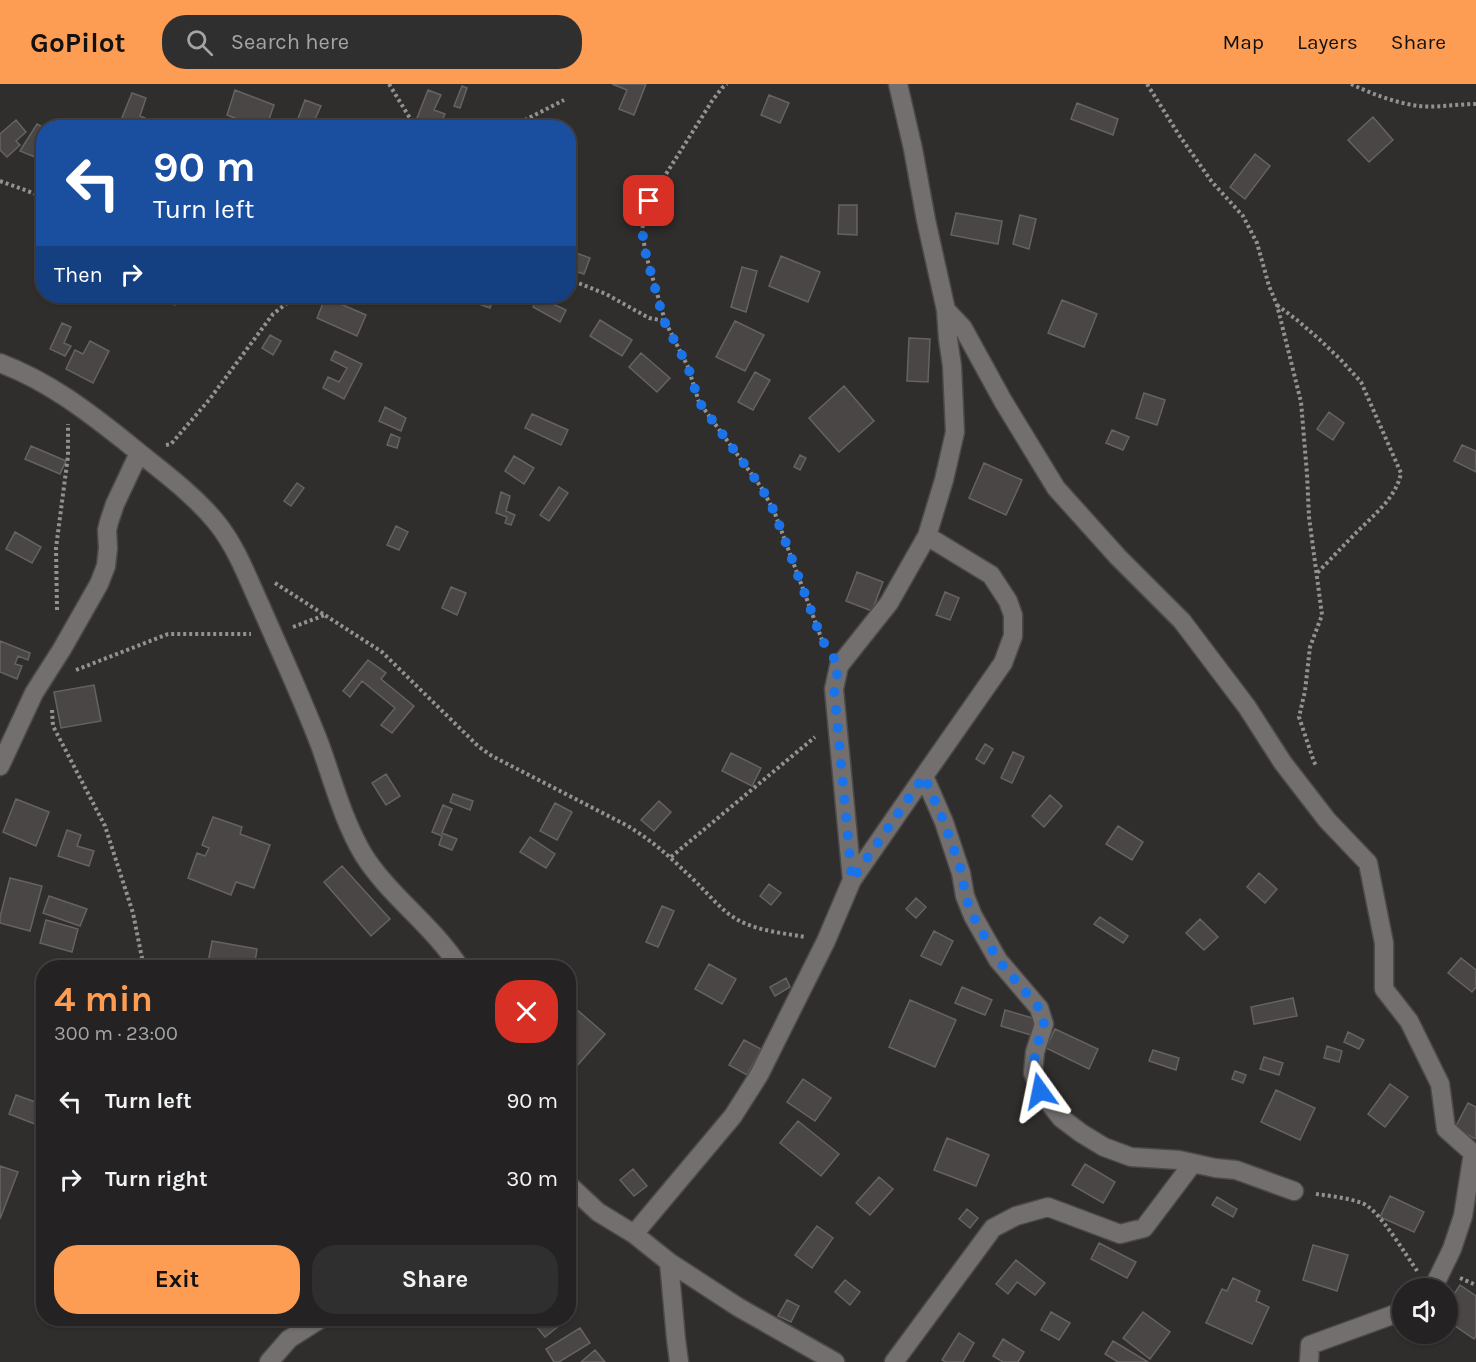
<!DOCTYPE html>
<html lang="en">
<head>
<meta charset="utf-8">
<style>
  :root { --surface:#242222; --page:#302f2f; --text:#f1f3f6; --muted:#a3a4a5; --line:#413f40; --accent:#fd9d54 }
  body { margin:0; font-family:Karla,sans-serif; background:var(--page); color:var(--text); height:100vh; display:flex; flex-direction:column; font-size:22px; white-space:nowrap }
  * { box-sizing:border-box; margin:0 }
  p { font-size:20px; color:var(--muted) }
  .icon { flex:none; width:33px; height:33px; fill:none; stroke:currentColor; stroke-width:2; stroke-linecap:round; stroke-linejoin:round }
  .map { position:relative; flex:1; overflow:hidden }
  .panel { position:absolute; left:36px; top:876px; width:540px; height:366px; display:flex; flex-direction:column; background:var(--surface); border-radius:24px; box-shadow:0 2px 4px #0004,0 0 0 2px var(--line) }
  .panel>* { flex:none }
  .hud { position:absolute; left:36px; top:36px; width:540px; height:183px; border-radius:24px; box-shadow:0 2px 4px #0004,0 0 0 2px var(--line); background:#1a4fa0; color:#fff; overflow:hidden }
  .tools { position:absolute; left:1392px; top:1194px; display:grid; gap:12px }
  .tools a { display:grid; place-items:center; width:66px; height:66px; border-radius:50%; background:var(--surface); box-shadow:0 2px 4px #0004,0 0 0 2px var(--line); font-size:30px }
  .pin { position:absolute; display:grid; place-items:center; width:51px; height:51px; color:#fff; margin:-26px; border-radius:12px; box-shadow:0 3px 9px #0006 }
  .me { position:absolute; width:66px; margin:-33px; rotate:348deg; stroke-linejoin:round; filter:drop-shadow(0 0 4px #0008) }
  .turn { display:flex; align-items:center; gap:21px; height:126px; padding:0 18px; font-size:27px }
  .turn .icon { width:78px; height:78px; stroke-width:2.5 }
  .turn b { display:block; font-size:42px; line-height:51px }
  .then { display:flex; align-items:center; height:57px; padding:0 18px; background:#0003; gap:12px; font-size:22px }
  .round { display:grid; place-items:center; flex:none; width:63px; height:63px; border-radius:24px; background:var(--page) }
  .headline { display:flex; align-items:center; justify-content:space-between; height:102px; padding:0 18px }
  h1 { font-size:36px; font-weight:700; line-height:45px; color:var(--accent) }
  .action { display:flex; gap:12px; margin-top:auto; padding:12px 18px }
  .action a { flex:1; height:69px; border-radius:24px; background:var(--accent); color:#111; font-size:24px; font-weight:700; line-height:69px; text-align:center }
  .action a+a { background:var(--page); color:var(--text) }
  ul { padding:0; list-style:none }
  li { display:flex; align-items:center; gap:18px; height:78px; padding:0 18px }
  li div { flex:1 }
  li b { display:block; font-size:22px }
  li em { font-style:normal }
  header { display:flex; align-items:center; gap:36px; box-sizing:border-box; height:84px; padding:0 30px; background:var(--accent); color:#111 }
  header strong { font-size:28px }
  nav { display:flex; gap:33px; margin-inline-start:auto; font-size:21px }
  .search { width:420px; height:54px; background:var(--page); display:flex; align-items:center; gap:15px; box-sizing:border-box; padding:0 21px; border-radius:24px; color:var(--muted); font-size:22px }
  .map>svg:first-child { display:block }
</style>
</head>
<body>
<header>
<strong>GoPilot</strong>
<div class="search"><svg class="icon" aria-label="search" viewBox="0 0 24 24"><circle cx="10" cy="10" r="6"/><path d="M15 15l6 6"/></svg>Search here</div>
<nav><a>Map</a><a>Layers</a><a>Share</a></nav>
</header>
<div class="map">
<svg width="1476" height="1278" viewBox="0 0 1476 1278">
  <rect width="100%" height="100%" fill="#302e2d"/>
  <path fill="#494645" stroke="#656362" stroke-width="1.5" d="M 612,0 L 646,0 L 634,31 L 619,25 L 627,6 Z
    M 462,2 L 467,4 L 460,24 L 454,22 Z
    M 235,6 L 274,21 L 266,44 L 260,44 L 227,31 Z
    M 428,6 L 441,11 L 434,26 L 445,30 L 439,43 L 417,34 Z
    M 132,9 L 146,14 L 140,32 L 145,34 L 141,44 L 121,36 Z
    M 769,11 L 789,19 L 780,39 L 761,31 Z
    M 305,16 L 321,22 L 311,44 L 304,44 L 296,40 Z
    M 1077,19 L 1118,35 L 1113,51 L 1071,35 Z
    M 1373,33 L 1393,56 L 1369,78 L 1348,56 Z
    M 16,36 L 26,48 L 16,57 L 20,61 L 7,73 L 0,66 L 0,50 Z
    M 37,40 L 44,44 L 44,63 L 35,73 L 20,67 Z
    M 1255,70 L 1270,82 L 1245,115 L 1230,103 Z
    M 839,121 L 857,121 L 857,151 L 838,150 Z
    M 956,129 L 1002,137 L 998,160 L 951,151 Z
    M 1020,131 L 1036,135 L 1029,165 L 1013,160 Z
    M 568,166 L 590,174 L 584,190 L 568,185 Z
    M 781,172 L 820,188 L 808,218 L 769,202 Z
    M 742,183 L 757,187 L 746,228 L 731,223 Z
    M 158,212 L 181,212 L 175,221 Z
    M 326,212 L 338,212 L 336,218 L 366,231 L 357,252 L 317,234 Z
    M 478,212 L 494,212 L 490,224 L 476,219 Z
    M 538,212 L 549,212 L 547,217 L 566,226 L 560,238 L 533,223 Z
    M 1062,216 L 1097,230 L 1084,263 L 1048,249 Z
    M 600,236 L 632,256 L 622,272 L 590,252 Z
    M 735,237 L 764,251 L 745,287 L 716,273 Z
    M 62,239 L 71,243 L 64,259 L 71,262 L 65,272 L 50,265 Z
    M 270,251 L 281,257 L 273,271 L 262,264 Z
    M 909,254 L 930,255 L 928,298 L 907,297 Z
    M 90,257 L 109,267 L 93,299 L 66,285 L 75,266 L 83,270 Z
    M 335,267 L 362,280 L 344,315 L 323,304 L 328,293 L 339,298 L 347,284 L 331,276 Z
    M 641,269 L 670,294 L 657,308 L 629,283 Z
    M 755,288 L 770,296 L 753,326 L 738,318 Z
    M 844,302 L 874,337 L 839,368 L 809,334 Z
    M 1144,309 L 1165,316 L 1157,341 L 1136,334 Z
    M 385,323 L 406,334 L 401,347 L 379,337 Z
    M 1329,328 L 1344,339 L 1333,356 L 1317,345 Z
    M 532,330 L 568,346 L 561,361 L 525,344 Z
    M 1112,346 L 1129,353 L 1123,366 L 1106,359 Z
    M 391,350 L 400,354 L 397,364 L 387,361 Z
    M 1462,361 L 1476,367 L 1476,388 L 1454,377 Z
    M 31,362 L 66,377 L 60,390 L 25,375 Z
    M 800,371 L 806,374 L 800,386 L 794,383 Z
    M 514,372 L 534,384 L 524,400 L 505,387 Z
    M 984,379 L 1022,396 L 1006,431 L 969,414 Z
    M 297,399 L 304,404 L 291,422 L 284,417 Z
    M 559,403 L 568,409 L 549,437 L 540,431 Z
    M 501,408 L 510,412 L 506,427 L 515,431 L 511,441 L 505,439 L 507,433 L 496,429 Z
    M 396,442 L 408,448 L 399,466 L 387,461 Z
    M 15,448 L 41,463 L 32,479 L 6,465 Z
    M 857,488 L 883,498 L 872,527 L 846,517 Z
    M 451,503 L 466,509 L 457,531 L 442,524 Z
    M 945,508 L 959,514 L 950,536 L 936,531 Z
    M 0,557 L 30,569 L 28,576 L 18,572 L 15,580 L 22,582 L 17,595 L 0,588 Z
    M 368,576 L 386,589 L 381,595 L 414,622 L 392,649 L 381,641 L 395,624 L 362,597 L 350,613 L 343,607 Z
    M 94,601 L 101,637 L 61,644 L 54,608 Z
    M 985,660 L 993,665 L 984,680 L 976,675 Z
    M 1013,668 L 1024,673 L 1012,699 L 1001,694 Z
    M 731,669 L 761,684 L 752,702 L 722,687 Z
    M 386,690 L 400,712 L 386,721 L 372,699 Z
    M 453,710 L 473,717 L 470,726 L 450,718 Z
    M 1050,711 L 1062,722 L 1044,743 L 1032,732 Z
    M 16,715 L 49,728 L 36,762 L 3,748 Z
    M 659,717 L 671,728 L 654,747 L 641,736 Z
    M 555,719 L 572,728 L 557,756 L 540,747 Z
    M 443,721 L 452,725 L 442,749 L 457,755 L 452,766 L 439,761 L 442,752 L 432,748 Z
    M 213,733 L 242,743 L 240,750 L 270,761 L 254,804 L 236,798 L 231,811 L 188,794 L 197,769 L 205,772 L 209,764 L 202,761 Z
    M 1118,742 L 1143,758 L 1132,776 L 1106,760 Z
    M 67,746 L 81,751 L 77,762 L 94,767 L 89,782 L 58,772 Z
    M 530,753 L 555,770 L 546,784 L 520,768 Z
    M 342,782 L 390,835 L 371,852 L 324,798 Z
    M 1259,789 L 1277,805 L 1265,819 L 1247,803 Z
    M 10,794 L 42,802 L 30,847 L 0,839 L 0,833 Z
    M 769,800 L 781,809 L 771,821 L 760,812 Z
    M 49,812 L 87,825 L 80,842 L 43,829 Z
    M 916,814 L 926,823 L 916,834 L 906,825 Z
    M 662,822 L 674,827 L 658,863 L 646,858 Z
    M 1100,833 L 1128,852 L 1123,859 L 1094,840 Z
    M 1200,835 L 1218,853 L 1204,866 L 1186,849 Z
    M 46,836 L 78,845 L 72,868 L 40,859 Z
    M 934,847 L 953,857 L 941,881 L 921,872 Z
    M 212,857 L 257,865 L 254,884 L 207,884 Z
    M 1461,874 L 1476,886 L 1476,903 L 1472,908 L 1448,889 Z
    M 709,880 L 736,895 L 722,920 L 695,905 Z
    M 786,894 L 790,903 L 775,912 L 770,903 Z
    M 962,903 L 992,916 L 985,931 L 955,919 Z
    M 1293,914 L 1297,932 L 1254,940 L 1251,923 Z
    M 910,916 L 956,936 L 935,983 L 889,963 Z
    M 568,918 L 605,950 L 576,983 L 568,976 Z
    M 1005,926 L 1036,935 L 1031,951 L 1001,942 Z
    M 1055,945 L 1098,965 L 1089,985 L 1046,964 Z
    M 1348,948 L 1364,956 L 1359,965 L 1344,958 Z
    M 744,956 L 761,965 L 747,991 L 729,981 Z
    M 1327,962 L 1342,967 L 1339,978 L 1324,974 Z
    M 1153,966 L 1179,974 L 1176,986 L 1149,977 Z
    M 1264,973 L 1283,979 L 1279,991 L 1260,985 Z
    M 1235,987 L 1246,991 L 1243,999 L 1232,995 Z
    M 803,995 L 831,1014 L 815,1037 L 787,1018 Z
    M 1390,1000 L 1408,1013 L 1385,1043 L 1368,1030 Z
    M 1276,1006 L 1315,1024 L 1300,1056 L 1261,1038 Z
    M 16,1011 L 44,1021 L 44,1033 L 40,1042 L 9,1030 Z
    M 1468,1019 L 1476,1023 L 1476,1055 L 1455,1044 Z
    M 798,1037 L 839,1070 L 821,1092 L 780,1059 Z
    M 947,1054 L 989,1071 L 976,1102 L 934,1086 Z
    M 1085,1080 L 1115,1098 L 1103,1119 L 1072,1101 Z
    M 0,1082 L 18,1088 L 0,1135 Z
    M 633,1085 L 647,1102 L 634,1112 L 620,1096 Z
    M 879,1093 L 893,1105 L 870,1131 L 856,1119 Z
    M 1390,1112 L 1424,1128 L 1414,1148 L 1380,1133 Z
    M 1217,1113 L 1237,1125 L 1233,1133 L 1212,1121 Z
    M 967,1125 L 978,1134 L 970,1144 L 959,1135 Z
    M 817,1142 L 833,1154 L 812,1184 L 795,1171 Z
    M 1099,1159 L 1136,1178 L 1127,1194 L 1091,1175 Z
    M 1313,1161 L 1348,1171 L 1337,1207 L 1303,1196 Z
    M 1016,1176 L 1045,1199 L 1035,1211 L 1017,1198 L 1008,1210 L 996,1200 Z
    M 1233,1194 L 1260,1207 L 1256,1217 L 1269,1223 L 1252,1260 L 1206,1239 L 1222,1205 L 1227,1207 Z
    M 845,1196 L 860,1208 L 850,1221 L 835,1208 Z
    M 1460,1201 L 1476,1212 L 1476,1252 L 1474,1255 L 1448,1237 L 1448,1219 Z
    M 787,1216 L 799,1222 L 791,1238 L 778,1232 Z
    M 1051,1228 L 1070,1239 L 1059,1256 L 1041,1246 Z
    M 1143,1228 L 1170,1248 L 1150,1275 L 1123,1254 Z
    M 529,1234 L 555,1234 L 560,1241 L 545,1253 Z
    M 580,1244 L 590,1259 L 559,1278 L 554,1278 L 546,1265 Z
    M 959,1249 L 974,1259 L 963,1278 L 946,1278 L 942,1276 Z
    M 1003,1255 L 1024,1268 L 1018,1278 L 1003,1278 L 993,1272 Z
    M 1113,1257 L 1148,1278 L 1118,1278 L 1105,1270 Z
    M 595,1266 L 605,1278 L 581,1278 Z"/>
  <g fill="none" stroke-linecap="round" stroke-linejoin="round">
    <g stroke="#4c4a49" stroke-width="21">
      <path id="minor" d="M 946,226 L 963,244 L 1003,317 L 1056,404 L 1118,473 L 1182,537 L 1247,623 L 1283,679 L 1300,701 L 1327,736 L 1368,779 L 1384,859 L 1384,905 L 1409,937 L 1440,1000 L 1446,1045 L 1473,1069 L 1463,1132 L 1452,1165 L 1433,1204
        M 0,279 C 48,297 87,327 126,358 C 157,384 192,408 217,439 C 237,464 248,495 261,523 C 281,569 302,614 320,661 C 333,697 343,736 363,770 C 389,812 433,841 460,884
        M 0,682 L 34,609 L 62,565 L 99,500 L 106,482 L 108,464 L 107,446 L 109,438 L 115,420 L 139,369
        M 924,692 L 944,738 L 961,789 L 965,812 L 973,832 L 998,876 L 1039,924 L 1044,940 L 1035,968 L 1033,989 L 1040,1007 L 1061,1034 L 1081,1049 L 1104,1063 L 1131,1073 L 1179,1076 L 1215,1084 L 1236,1086 L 1294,1107
        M 852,796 L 834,605 L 839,582 L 889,519 L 927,452 L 944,396 L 955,348 L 952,282 L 948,255 L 946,226 L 926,136 L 913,65 L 898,0
        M 568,1100 L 598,1128 L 634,1150 L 669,1178 L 738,1223 L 835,1278
        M 634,1150 L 733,1032 L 759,991 L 826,857 L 852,796 L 924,692 L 1003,579 L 1013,552 L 1013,531 L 1008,517 L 991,491 L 927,452
        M 669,1178 L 676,1255 L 679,1278
        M 269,1278 L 289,1255 L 322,1234
        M 894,1278 L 993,1144 L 1016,1132 L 1048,1123 L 1120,1150 L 1144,1144 L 1193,1079
        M 1309,1278 L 1310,1261 L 1395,1230 L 1402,1225"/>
    </g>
    <path stroke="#939291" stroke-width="4" stroke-dasharray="3 3" stroke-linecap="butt" d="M 389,0 L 416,44
      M 1147,0 L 1179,51 L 1212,98 L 1243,132 L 1257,159 L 1269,202 L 1277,221 L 1301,318 L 1307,390 L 1309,433 L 1322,531 L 1310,563 L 1305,607 L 1299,633 L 1314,678 L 1317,683
      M 1351,0 C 1372,10 1396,19 1419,22 C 1438,24 1457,20 1476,20
      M 485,44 L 488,40 L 521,38 L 564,16
      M 0,97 L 44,113
      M 568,195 L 606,210 L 649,234 L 665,237 L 688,283 L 699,318 L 761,403 L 774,427 L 822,556 L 827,564
      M 1277,221 L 1297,236 L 1319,255 L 1340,275 L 1361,298 L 1401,389 C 1396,415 1371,433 1353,452 C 1341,464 1329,477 1317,489
      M 665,237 L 646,171 L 642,147 L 644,134 L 649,117 L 712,17 L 722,4 L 727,0
      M 166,361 L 171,360 L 209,316 L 273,230 L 296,212
      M 275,499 L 382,568 L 479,663 L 492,672 L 626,741 C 655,758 673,776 697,799 C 710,812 722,827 738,836 C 758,847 783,849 805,853
      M 57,526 L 56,464 L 68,372 L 68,340
      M 293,543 L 325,531
      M 76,586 L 168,550 L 251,550
      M 52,626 L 53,642 L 105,742 L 133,829 L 144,884
      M 671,773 L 815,653
      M 1316,1110 C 1331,1112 1348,1114 1362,1119 C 1380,1126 1406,1172 1418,1188
      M 1460,1194 L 1476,1201"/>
    <use href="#minor" stroke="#726f6e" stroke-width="18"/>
  </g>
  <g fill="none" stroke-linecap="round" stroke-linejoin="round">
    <path stroke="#1a73e8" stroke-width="10" stroke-dasharray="0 18" d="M 649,117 L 644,134 L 642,147 L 646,171 L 664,237 L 688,283 L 699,318 L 761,403 L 774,427 L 822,556 L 839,582 L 834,605 L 852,796 L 924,692 L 944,738 L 962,789 L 965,812 L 973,832 L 998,876 L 1039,924 L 1044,940 L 1035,968 L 1033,989 L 1040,1007"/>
  </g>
</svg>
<div class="tools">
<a><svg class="icon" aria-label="sound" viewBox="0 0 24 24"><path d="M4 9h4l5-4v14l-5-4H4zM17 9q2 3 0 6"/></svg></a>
</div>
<div class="pin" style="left:649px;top:117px;background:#d93025"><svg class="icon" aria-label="arrive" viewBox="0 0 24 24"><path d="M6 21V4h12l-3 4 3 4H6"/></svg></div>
<svg class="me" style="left:1040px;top:1007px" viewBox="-20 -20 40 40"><path d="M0-17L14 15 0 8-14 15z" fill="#1a73e8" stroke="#fff" stroke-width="4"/></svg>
<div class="hud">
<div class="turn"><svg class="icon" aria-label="left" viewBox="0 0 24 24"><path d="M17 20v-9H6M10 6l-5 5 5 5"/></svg><div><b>90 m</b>Turn left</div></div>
<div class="then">Then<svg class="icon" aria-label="right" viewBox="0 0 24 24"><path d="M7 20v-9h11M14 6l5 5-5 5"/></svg></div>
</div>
<section class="panel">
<div class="headline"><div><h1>4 min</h1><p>300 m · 23:00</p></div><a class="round" style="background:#d93025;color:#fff"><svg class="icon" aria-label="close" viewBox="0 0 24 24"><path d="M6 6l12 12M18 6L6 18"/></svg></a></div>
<ul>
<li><svg class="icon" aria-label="left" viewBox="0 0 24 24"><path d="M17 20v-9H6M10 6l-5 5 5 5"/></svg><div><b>Turn left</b></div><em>90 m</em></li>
<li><svg class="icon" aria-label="right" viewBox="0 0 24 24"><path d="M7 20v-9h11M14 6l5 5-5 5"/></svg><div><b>Turn right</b></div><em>30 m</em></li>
</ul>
<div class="action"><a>Exit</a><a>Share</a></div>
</section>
</div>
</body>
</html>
